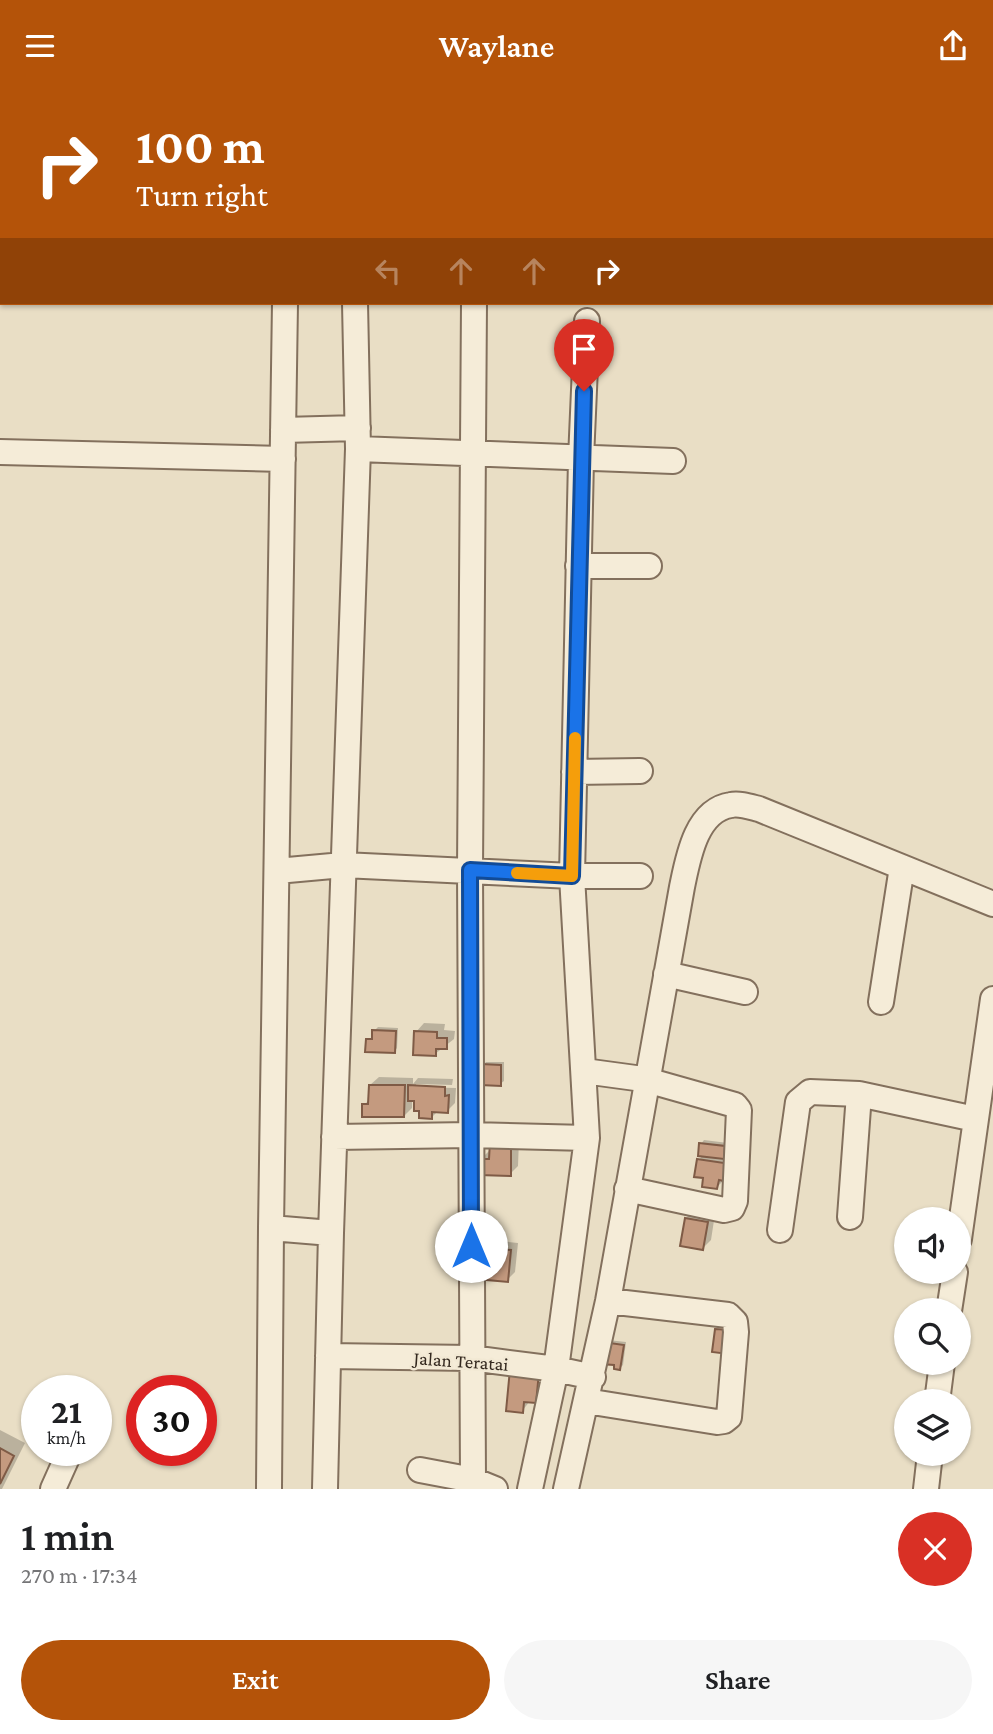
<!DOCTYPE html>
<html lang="en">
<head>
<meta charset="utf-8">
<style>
  :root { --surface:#fff; --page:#f6f6f6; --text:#202124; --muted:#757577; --accent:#b45309 }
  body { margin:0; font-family:"Crimson Pro",serif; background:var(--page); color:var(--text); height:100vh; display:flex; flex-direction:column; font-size:26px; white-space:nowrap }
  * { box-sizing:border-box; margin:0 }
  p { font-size:23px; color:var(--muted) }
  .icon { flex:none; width:38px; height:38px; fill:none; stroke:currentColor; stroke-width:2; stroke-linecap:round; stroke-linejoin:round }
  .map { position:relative; height:1398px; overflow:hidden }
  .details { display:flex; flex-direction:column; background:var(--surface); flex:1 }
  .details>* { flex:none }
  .hud { position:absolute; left:0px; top:0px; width:994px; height:214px; box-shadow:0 2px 5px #0004; background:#b45309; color:#fff; overflow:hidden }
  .controls { position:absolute; left:894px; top:1116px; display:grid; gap:14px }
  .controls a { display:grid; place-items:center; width:77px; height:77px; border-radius:50%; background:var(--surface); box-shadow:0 2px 5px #0004; font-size:35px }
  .speed { position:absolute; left:21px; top:1284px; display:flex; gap:14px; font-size:35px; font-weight:700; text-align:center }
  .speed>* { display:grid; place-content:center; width:91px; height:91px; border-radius:50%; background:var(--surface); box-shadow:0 2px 5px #0004; line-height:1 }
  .speed small { font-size:18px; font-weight:400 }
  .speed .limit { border:10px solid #d22; background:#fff; color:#111 }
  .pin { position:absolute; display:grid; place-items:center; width:60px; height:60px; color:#fff; margin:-72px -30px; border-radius:50% 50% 50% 0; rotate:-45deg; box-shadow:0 0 7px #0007 }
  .pin .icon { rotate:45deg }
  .me { position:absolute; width:77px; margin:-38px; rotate:0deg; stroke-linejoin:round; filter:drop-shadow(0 0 5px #0008) }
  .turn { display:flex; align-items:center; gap:24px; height:147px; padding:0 21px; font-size:32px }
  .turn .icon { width:91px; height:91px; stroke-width:2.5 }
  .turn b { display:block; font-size:49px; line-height:60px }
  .lanes { display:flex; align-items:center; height:66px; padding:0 21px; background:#0003; justify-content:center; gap:35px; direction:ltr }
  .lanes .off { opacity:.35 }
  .round { display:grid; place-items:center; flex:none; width:74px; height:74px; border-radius:37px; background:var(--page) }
  .head { display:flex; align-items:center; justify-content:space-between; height:119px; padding:0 21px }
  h1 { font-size:42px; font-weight:600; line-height:52px }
  .cta { display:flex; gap:14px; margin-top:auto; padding:14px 21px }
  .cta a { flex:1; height:80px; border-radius:42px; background:var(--accent); color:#fff; font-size:28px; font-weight:600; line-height:80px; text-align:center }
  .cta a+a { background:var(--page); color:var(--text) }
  header { display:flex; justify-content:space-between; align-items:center; height:91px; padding:0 21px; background:var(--accent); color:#fff; font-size:32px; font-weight:600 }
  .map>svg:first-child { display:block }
</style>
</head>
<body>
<header><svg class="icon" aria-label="menu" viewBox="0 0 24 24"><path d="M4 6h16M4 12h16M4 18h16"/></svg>Waylane<svg class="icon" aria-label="share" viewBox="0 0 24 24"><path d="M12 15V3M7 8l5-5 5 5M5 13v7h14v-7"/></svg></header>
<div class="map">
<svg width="993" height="1398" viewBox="0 0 993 1398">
  <rect width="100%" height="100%" fill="#e9dec5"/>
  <path fill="#0003" d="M 424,932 L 445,933 L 444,939 L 455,940 L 454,948 L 435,963 L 416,941 Z
    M 378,936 L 398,937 L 397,957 L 394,961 L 368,949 L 374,945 L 374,940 Z
    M 486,971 L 504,971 L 504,990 L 500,993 L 483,974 Z
    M 379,986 L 413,987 L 413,993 L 418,987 L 453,988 L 452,994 L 416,993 L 416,996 L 456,997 L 455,1012 L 447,1020 L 439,1019 L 432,1026 L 416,1009 L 412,1008 L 412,1017 L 404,1025 L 364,1014 L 370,1008 L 370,994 Z
    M 519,1049 L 518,1075 L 510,1083 L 481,1068 L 489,1060 Z
    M 704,1049 L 728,1052 L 725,1088 L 717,1096 L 705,1085 L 699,1069 L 703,1064 L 701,1053 Z
    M 694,1119 L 715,1123 L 711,1149 L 703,1157 L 686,1127 Z
    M 500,1150 L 518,1152 L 515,1181 L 507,1189 L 484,1172 L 491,1165 L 492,1158 Z
    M 608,1249 L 626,1251 L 623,1274 L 620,1277 Z
    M 546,1273 L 544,1302 L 535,1311 L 530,1310 L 522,1320 L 508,1319 Z
    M 61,1294 L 78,1300 L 54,1300 Z
    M 0,1339 L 25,1352 L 2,1398 L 0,1398 Z"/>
  <path fill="#c49a7f" stroke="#7f5b46" stroke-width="2" d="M 372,939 L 396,940 L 395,962 L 365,961 L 366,948 L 372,948 Z
    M 414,940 L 437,941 L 437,947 L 447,947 L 447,958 L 436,958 L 436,965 L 413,964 Z
    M 481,973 L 501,974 L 501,995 L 480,994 Z
    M 369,994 L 405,994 L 404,1026 L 362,1026 L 362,1013 L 368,1013 Z
    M 408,994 L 445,996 L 445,1005 L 449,1004 L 448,1022 L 432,1021 L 432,1028 L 419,1027 L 419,1020 L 414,1020 L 414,1010 L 408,1010 Z
    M 490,1051 L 511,1056 L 511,1085 L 479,1084 L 479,1068 L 489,1068 Z
    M 699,1052 L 725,1055 L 724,1068 L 698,1065 Z
    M 697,1068 L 731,1073 L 728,1091 L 719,1089 L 717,1098 L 702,1096 L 703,1087 L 694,1086 Z
    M 685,1127 L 708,1131 L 703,1159 L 680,1155 Z
    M 490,1157 L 511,1159 L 508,1191 L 487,1189 L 487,1185 L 481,1185 L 482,1171 L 489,1172 Z
    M 715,1238 L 731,1239 L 728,1263 L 712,1261 Z
    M 603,1251 L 624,1254 L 620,1279 L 614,1278 L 614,1274 L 600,1273 Z
    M 510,1278 L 539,1281 L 536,1312 L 524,1311 L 523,1322 L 506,1320 Z
    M 0,1357 L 14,1365 L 0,1393 Z"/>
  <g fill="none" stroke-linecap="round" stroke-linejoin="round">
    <g stroke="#83705d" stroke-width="28">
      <path id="minor" d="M 291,2 L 291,0
        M 356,2 L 356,0
        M 283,339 L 358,337
        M 358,358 L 673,370
        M 0,361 L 283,368
        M 578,475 L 649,475
        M 574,681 L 640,680
        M 277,780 L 343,774 L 572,785 L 640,785
        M 666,883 L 745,901
        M 881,911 L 902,776
        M 584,980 L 643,988 L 735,1014 L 739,1019 L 735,1110 L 732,1117 L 724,1119 L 627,1098
        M 334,1046 L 471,1044 L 587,1047 L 572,785 L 581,368 L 587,230
        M 850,1126 L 859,1003
        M 271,1137 L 331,1142
        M 780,1139 L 798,1011 L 810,1001 L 859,1003 L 975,1028
        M 959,1148 L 993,908
        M 949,1220 L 955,1181
        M 328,1265 L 471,1267 L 556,1278 L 593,1286
        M 586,1310 L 717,1331 L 724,1330 L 729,1326 L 736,1241 L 735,1231 L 728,1224 L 608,1210
        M 937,1311 L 942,1272
        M 420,1379 L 473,1389 L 495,1398
        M 473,1389 L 470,779 L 474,212
        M 53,1398 L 70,1360
        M 269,1398 L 271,1137 L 285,212
        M 325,1398 L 331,1142 L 358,358 L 355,212
        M 530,1398 L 556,1278 L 587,1047
        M 566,1398 L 608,1210 L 682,796 C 688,767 696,719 731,714 C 739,712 751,716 759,718 L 993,813
        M 926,1398 L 930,1363"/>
    </g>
    <use href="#minor" stroke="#f5ecd8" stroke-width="24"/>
  </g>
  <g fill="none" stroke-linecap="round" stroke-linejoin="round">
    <g stroke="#114b97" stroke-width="18">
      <path id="route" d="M 471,1155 L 470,779 L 572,785 L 584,300"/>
    </g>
    <use href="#route" stroke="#1a73e8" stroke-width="12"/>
    <path stroke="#f59e0b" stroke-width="12" d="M 517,782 L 572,785 L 575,647"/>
  </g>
  <g text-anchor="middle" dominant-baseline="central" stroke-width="5" stroke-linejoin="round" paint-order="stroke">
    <g font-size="19" fill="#34291f" stroke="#f2e9d4">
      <text transform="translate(461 1270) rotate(4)">Jalan Teratai</text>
    </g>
  </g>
</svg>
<div class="controls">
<a><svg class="icon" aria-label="sound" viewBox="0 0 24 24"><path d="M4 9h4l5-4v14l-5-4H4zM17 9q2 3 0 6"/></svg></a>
<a><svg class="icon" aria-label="search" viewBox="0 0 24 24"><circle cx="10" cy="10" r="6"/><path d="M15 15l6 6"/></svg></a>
<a><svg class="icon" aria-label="layers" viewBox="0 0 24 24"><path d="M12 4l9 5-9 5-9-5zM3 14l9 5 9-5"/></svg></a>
</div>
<div class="speed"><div>21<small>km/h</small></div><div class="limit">30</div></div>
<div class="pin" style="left:584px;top:300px;background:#d93025"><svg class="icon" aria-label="arrive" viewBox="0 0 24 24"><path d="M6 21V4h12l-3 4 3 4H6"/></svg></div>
<svg class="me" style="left:471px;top:1155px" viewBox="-20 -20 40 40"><circle r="19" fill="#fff"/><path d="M0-13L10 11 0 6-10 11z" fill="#1a73e8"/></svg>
<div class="hud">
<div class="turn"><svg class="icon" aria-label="right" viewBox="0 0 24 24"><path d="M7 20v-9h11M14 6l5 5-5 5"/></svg><div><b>100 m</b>Turn right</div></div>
<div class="lanes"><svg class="icon off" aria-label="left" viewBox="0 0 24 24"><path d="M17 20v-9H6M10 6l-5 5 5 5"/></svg><svg class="icon off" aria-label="ahead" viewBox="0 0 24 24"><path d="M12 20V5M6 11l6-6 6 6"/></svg><svg class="icon off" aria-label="ahead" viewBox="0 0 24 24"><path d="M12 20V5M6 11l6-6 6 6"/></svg><svg class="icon" aria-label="right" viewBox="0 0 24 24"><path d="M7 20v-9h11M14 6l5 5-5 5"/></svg></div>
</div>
</div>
<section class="details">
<div class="head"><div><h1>1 min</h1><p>270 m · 17:34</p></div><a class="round" style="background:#d93025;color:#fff"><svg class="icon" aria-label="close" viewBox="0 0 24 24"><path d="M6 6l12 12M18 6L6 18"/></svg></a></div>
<div class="cta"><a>Exit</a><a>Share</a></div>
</section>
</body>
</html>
